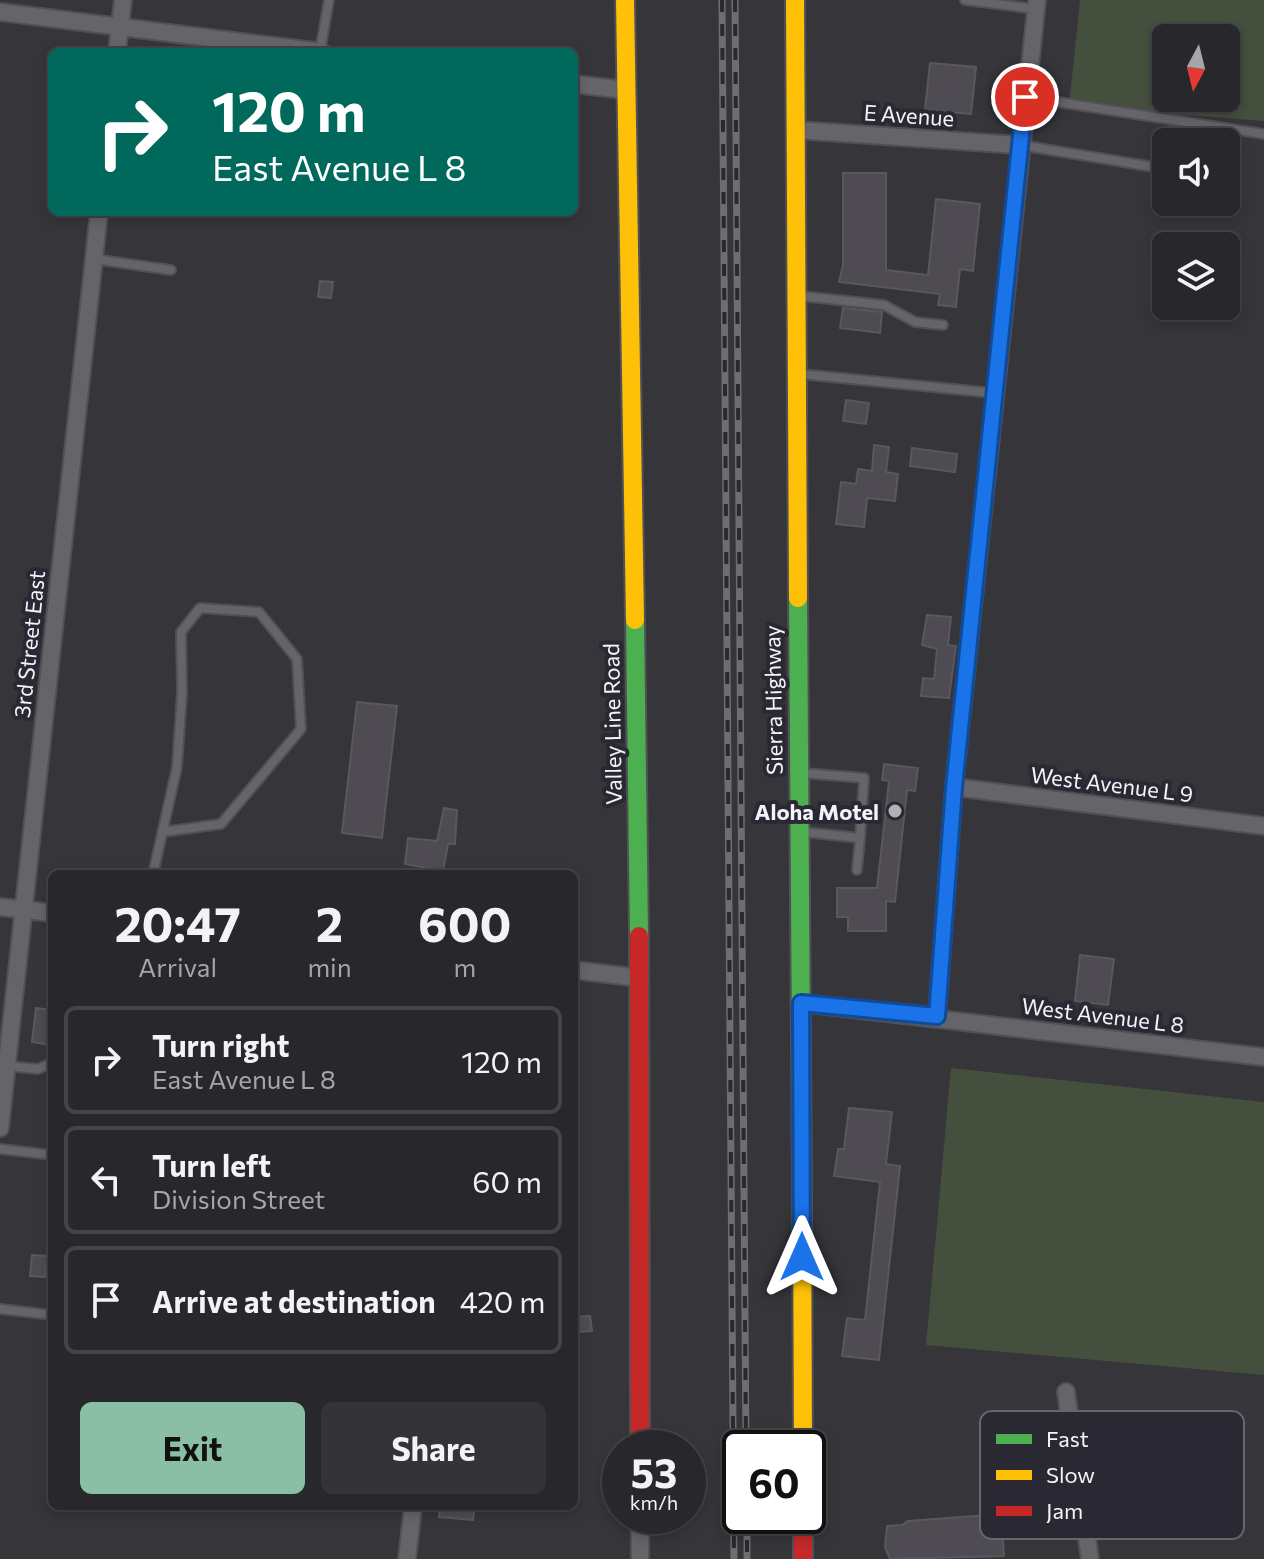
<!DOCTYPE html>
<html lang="en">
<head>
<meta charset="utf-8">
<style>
  :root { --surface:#28282c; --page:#343438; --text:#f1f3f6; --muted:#a5a6a9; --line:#444448; --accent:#8abfa5 }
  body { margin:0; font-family:Commissioner,sans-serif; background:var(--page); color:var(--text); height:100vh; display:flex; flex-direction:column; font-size:30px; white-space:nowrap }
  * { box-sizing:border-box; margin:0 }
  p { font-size:26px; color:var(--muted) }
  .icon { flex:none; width:44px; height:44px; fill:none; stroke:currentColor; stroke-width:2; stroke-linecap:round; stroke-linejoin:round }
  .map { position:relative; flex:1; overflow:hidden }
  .sheet { position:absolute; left:48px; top:870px; width:530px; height:640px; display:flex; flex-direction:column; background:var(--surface); border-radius:12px; box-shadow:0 4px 12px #0003,0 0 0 2px var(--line) }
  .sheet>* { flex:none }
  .top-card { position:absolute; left:48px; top:48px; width:530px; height:168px; border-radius:12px; box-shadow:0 4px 12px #0003,0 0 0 2px var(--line); background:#00695c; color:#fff; overflow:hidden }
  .needle { width:52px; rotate:187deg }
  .controls { position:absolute; left:1152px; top:24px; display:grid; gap:16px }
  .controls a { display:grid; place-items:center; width:88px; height:88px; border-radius:12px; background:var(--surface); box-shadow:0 4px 12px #0003,0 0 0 2px var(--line); font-size:40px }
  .speed { position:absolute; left:602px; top:1430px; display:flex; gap:16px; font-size:40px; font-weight:700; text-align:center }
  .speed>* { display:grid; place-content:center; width:104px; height:104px; border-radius:50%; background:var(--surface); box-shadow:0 4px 12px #0003,0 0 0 2px var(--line); line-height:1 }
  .speed small { font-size:20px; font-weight:400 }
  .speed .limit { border:4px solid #111; border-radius:12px; background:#fff; color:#111 }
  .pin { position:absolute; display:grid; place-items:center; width:68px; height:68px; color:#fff; margin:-34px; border:4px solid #fff; border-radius:50%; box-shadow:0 2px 8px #0007 }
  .me { position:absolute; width:88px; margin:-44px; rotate:0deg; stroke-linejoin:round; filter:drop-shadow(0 0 6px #0008) }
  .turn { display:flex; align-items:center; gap:28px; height:168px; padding:0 32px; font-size:36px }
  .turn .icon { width:104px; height:104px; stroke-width:2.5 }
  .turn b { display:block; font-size:56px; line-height:68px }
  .eta { display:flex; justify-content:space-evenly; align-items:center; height:136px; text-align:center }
  .eta b { font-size:48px; font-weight:700; line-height:56px }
  .cta { display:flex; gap:16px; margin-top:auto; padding:16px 32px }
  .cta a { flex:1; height:92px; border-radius:12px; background:var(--accent); color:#111; font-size:32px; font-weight:700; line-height:92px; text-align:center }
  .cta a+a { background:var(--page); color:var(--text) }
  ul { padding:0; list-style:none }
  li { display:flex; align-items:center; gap:24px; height:108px; margin:0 16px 12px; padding:0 16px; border:4px solid var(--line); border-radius:12px }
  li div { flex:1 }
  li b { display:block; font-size:30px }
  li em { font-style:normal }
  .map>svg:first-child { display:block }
</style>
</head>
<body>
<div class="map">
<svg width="1264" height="1559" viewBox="0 0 1264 1559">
  <rect width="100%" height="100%" fill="#35353a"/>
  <path fill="#454f3e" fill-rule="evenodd" d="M 1080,0 L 1264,0 L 1264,121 L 1069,106 ZM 1166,38 L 1226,38 L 1226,98 L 1166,98 Z
    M 951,1068 L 1264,1102 L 1264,1375 L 926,1345 Z"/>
  <path fill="#4f4b52" stroke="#5a585c" stroke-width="2" d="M 930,63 L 976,67 L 971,114 L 925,110 Z
    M 843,173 L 886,173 L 886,270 L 928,275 L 936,199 L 980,204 L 973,271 L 960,269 L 956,307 L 938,305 L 940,294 L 839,282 L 843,265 Z
    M 320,281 L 333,282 L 331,298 L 318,297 Z
    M 843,308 L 882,312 L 880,333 L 840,328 Z
    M 846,400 L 869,403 L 866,424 L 843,421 Z
    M 874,445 L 889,447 L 886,472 L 898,474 L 895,501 L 867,498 L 864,527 L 836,524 L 841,482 L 856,484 L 858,469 L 872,471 Z
    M 912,448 L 957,454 L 955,472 L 910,466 Z
    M 927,615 L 951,617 L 948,645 L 956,646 L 949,698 L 921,696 L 923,678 L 934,679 L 937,649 L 922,645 Z
    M 357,702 L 397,706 L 382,838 L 342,833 Z
    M 884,764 L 918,768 L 915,791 L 907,790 L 895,902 L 886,901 L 886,931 L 848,931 L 848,917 L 837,917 L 837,888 L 877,888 L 889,781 L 882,780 Z
    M 444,808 L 457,810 L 455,844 L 448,844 L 443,871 L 405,864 L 408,838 L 437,841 Z
    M 1080,955 L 1114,959 L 1108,1005 L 1075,1001 Z
    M 36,1008 L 52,1010 L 52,1045 L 32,1042 Z
    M 849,1108 L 892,1112 L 886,1164 L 900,1166 L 879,1360 L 842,1356 L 847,1318 L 865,1320 L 880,1182 L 834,1176 L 838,1149 L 844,1149 Z
    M 32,1255 L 47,1256 L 45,1277 L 30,1276 Z
    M 590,1316 L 592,1331 L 574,1332 L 574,1317 Z
    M 440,1506 L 475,1506 L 473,1520 L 439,1517 Z
    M 1001,1514 L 1004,1556 L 890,1559 L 885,1547 L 887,1526 L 902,1525 L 908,1521 Z"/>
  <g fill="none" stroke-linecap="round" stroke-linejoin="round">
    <g stroke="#515155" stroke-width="12">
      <path id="lane" d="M 965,0 L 1035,9
        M 320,51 L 329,0
        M 1026,97 L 1264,134
        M 1020,145 L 1166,169
        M 94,259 L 171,270
        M 801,296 L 884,305 L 915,322 L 943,325
        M 800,374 L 994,393
        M 803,773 L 864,778 L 860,838 L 804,832
        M 857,870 L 860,838
        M 153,874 L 177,767 L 182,693 L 181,632 L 200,608 L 259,612 L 297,659 L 301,729 L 221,824 L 162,832
        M 7,1066 L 38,1069 L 52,1063
        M 0,1149 L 52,1155
        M 0,1309 L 52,1315"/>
    </g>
    <g stroke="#515155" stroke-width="20">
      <path id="street" d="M 0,12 L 322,52
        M 117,52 L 123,0
        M 574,84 L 625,90
        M 796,130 L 1019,145
        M 954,787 L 1264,826
        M 0,907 L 52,913
        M 574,970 L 640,978
        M 801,1003 L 1264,1057
        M 937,1016 L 954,787 L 1037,0
        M 0,1128 L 99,212
        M 1066,1392 L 1090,1559
        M 407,1559 L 413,1506
        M 640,1559 L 640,1516"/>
    </g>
    <g stroke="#515155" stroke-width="22">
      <path id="fast" d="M 798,598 L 802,1194
        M 635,620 L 639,936"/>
    </g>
    <g stroke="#515155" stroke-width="22">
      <path id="slow" d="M 625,0 L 635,620
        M 795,0 L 798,598
        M 802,1194 L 803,1448"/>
    </g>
    <g stroke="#515155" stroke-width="22">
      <path id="jam" d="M 639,936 L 640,1448
        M 803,1516 L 803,1559"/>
    </g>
    <use href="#lane" stroke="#656469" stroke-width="8"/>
    <use href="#street" stroke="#656469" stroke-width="16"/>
    <use href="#fast" stroke="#4caf50" stroke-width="18"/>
    <use href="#slow" stroke="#ffc107" stroke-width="18"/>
    <use href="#jam" stroke="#c62828" stroke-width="18"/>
    <g stroke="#6e6e71" stroke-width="7">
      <path id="rail" d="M 722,0 L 734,1559
        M 735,0 L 746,1448
        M 747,1516 L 747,1559"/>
    </g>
    <use href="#rail" stroke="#2a2833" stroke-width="4" stroke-dasharray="12" stroke-linecap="butt"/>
  </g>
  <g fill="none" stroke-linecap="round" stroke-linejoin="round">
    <g stroke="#114b97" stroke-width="20">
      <path id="route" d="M 802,1257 L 801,1003 L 937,1016 L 954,787 L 1025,97"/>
    </g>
    <use href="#route" stroke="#1a73e8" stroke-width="14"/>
  </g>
  <circle fill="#b1b0b7" stroke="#2a2833" stroke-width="3" cx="895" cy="811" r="8"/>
  <g text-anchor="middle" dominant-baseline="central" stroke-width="8" stroke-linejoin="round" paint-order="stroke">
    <g font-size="22" fill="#f4f3fa" stroke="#2a2833">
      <text transform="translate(909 115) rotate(4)">E Avenue</text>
      <text transform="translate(29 644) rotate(-84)">3rd Street East</text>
      <text transform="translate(773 700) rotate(-91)">Sierra Highway</text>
      <text transform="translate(612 724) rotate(-91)">Valley Line Road</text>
      <text transform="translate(1112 784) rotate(7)">West Avenue L 9</text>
      <text transform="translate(1103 1015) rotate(7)">West Avenue L 8</text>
    </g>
    <g font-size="22" font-weight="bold" fill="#f4f3fa" stroke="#2a2833" text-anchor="end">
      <text x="879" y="811">Aloha Motel</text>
    </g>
  </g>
  <rect x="980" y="1411" width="264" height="128" rx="12" fill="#2a2833" stroke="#67656f" stroke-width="2"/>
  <rect x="996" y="1434" width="36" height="10" fill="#4caf50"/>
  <rect x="996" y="1470" width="36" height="10" fill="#ffc107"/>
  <rect x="996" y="1506" width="36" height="10" fill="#c62828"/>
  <g font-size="22" fill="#f4f3fa">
    <text x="1046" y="1447">Fast</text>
    <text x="1046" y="1483">Slow</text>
    <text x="1046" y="1519">Jam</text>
  </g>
</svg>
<div class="controls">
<a><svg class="needle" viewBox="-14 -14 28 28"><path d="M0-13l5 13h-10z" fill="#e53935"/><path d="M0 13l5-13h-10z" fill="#a5a6a9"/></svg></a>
<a><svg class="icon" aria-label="sound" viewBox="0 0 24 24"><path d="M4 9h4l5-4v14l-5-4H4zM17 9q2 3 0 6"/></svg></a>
<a><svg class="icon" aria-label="layers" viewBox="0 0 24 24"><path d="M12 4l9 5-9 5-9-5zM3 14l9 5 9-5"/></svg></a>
</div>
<div class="speed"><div>53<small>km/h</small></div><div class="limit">60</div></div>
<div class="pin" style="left:1025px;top:97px;background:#d93025"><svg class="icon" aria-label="arrive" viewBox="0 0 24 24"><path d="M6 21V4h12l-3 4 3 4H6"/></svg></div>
<svg class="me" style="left:802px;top:1257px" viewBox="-20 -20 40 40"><path d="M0-17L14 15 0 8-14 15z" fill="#1a73e8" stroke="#fff" stroke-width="4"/></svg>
<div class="top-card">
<div class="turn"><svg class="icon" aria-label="right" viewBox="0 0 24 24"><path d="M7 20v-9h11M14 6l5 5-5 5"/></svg><div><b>120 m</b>East Avenue L 8</div></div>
</div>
<section class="sheet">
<div class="eta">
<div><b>20:47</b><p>Arrival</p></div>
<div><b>2</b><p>min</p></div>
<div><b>600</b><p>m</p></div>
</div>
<ul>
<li><svg class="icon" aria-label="right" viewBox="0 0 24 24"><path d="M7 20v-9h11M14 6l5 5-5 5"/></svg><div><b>Turn right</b><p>East Avenue L 8</p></div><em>120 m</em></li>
<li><svg class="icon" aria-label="left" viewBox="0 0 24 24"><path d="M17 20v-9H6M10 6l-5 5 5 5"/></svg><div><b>Turn left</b><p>Division Street</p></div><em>60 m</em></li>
<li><svg class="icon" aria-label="arrive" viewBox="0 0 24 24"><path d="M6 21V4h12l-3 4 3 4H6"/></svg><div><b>Arrive at destination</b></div><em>420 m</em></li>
</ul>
<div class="cta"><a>Exit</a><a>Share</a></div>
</section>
</div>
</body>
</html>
